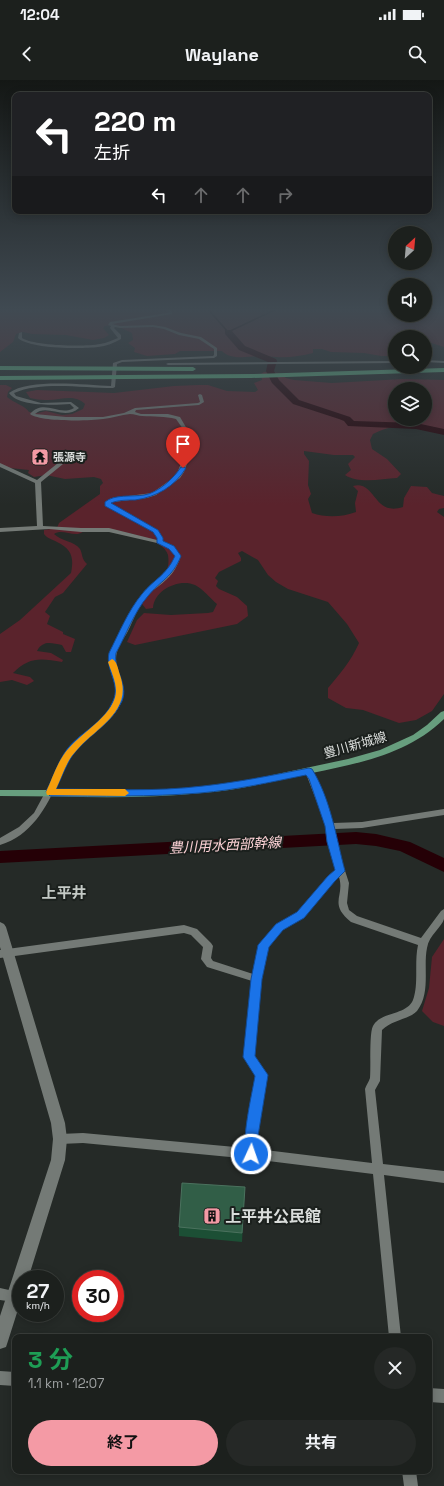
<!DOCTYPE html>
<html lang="ja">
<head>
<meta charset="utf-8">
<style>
  :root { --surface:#1c201d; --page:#252826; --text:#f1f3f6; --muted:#a0a3a4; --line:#3a3e3b; --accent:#f49aa5 }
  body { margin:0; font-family:"Space Grotesk","Noto Sans JP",sans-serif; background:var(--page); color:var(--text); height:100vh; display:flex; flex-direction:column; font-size:15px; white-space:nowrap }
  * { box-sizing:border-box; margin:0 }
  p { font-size:13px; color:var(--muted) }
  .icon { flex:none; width:22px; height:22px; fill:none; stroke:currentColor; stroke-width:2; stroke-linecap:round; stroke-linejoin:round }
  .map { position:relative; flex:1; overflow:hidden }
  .side { position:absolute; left:12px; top:1254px; width:420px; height:140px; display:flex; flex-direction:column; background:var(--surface); border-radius:8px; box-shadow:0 2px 10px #0003,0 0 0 1px var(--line) }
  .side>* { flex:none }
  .top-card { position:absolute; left:12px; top:12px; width:420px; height:122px; border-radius:8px; box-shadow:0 2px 10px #0003,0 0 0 1px var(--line); background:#202124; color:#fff; overflow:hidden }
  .needle { width:26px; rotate:26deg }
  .fabs { position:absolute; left:388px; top:146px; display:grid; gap:8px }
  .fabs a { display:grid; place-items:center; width:44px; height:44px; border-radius:50%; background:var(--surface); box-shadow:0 2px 10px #0003,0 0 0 1px var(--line); font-size:20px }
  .speed { position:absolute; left:12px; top:1190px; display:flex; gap:8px; font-size:20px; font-weight:700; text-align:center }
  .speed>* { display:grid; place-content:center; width:52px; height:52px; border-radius:50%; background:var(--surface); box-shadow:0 2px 10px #0003,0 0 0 1px var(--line); line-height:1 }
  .speed small { font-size:10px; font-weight:400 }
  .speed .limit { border:6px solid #d22; background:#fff; color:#111 }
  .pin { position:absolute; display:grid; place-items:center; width:34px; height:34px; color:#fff; margin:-41px -17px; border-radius:50% 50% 50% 0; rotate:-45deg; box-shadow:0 0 4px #0007 }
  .pin .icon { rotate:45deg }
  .me { position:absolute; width:44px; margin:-22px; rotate:3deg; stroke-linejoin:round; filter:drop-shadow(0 0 3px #0008) }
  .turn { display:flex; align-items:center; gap:14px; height:84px; padding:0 16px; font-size:18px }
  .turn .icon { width:52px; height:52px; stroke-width:2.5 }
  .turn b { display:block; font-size:28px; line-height:34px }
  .lanes { display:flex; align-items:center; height:38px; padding:0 16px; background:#0003; justify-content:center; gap:20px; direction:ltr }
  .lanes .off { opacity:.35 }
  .round { display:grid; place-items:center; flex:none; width:42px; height:42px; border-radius:21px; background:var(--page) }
  .overview { display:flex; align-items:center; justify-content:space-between; height:68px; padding:0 16px }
  h1 { font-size:24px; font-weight:700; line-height:30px; color:#1e9e55 }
  .primary-button { display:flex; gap:8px; margin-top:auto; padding:8px 16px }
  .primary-button a { flex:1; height:46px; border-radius:24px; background:var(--accent); color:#111; font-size:16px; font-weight:700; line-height:46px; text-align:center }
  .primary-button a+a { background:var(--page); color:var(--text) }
  .status { display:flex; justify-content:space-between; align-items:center; height:28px; padding:0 20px; background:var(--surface); direction:ltr }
  .status svg { height:11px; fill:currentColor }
  header { display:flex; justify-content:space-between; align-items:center; height:52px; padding:0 16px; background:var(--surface); font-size:18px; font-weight:700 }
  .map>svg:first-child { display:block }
</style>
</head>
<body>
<div class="status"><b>12:04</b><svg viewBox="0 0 49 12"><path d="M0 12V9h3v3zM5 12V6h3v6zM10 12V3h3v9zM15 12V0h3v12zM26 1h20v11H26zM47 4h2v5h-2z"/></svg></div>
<header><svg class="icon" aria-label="back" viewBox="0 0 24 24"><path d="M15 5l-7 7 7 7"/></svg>Waylane<svg class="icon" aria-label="search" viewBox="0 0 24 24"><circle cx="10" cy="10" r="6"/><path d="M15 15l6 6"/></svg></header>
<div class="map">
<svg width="444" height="1406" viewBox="0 0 444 1406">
  <rect width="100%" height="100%" fill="#252a27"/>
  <path fill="#5a232c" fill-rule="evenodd" d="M 0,228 L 395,228 L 395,235 L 425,235 L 425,228 L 444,228 L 444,267 L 425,261 L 425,257 L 395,257 L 395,276 L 381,276 L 364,273 L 331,272 L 322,269 L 313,269 L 313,273 C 301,276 288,278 276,277 C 272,277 268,276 263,276 C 251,276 231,281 222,271 L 180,271 L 175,274 L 147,276 L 134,272 L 135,268 L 128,263 L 133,260 L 132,253 L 119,247 L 112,245 L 105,246 L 103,248 L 109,255 L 104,258 L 93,260 L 66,255 L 32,254 L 23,252 L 16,254 L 13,262 L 0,272 Z
    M 264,292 L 280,293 L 286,298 L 294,300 L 332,303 L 403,299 L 444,300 L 444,350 C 420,343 397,342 373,354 L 370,360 L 372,369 L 387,379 L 401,394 L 397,398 C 381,399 359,404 345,395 L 351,390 L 348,384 L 355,377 L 353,375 L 334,375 L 304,371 L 304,374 L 309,381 L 308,405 L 311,414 L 308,419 L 312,433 C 326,438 343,437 356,432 L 355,423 L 358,411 L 353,406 C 376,400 373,437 403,427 L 404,418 L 411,406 L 427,407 L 432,413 L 444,416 L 444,428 L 439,429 L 437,432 L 444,437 L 444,614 L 432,631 L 416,640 L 399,643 L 363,630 L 346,628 L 328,618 L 328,608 C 340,594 351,581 359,563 L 347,544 L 328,522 L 288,509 L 276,502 L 268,495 L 258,480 L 242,471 L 238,473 L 241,478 L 241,481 L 219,492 L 215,498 L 218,501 L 216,506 L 219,509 L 237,517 L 247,526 L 248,536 L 237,544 L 135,565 L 127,562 L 137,540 L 144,533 L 171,535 L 208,533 L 213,532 L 217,524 C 210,518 203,509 195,505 C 179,498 154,510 153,528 L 146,529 L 142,524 C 144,519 146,511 149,507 C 160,496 171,495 168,475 C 164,456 105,447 89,449 C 85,450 82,453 78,454 C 70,455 61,449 54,454 C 61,461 74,461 80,469 C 83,475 81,478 87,484 L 63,513 L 55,517 L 45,532 L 50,536 L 47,544 L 63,552 L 63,554 L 75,559 L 71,572 L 66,572 L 62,565 C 51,563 43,560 37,571 L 51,573 L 63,580 L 62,582 C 40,578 29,577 13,593 L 30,597 L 34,601 L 27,605 L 12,600 L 0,602 L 0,554 L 20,540 L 71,493 C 74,478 72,469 57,462 C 52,459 48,459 44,454 L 44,450 L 57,448 L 59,443 L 100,414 L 100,406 L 103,403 L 101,399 L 94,397 L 65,399 L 46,395 L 34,397 L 28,393 L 29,390 L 0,387 L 0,305 L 6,305 L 12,308 L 8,312 L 7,317 C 14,323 24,325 29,332 L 38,333 L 46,331 L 62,335 L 72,334 L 83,329 L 85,324 C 73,313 60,321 45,320 C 40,320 35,319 30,318 L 26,312 L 37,310 L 114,313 L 174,306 L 198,305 L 208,305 L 227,311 L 255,312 L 258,310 L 254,303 L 262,300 L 261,294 ZM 395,309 L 425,309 L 425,339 L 395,339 Z
    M 444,859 L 444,946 L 433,942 L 422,931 L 429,908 L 432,877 Z"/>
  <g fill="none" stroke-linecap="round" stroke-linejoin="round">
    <path stroke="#250006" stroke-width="1.5" d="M 207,228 L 228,252
      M 228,252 L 279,228"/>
    <path fill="#250006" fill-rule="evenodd" d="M 225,250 L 231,250 L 245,266 L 276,279 L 277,281 L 274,291 L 279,300 L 299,320 L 350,337 L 354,341 L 416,343 L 444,349 L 444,355 L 416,349 L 348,346 L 344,341 L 339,339 L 293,324 L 272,303 L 266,291 L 268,282 L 239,270 L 225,254 Z
      M 356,752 L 376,754 L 410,762 L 444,778 L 444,792 L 400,771 L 376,766 L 356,764 L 0,783 L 0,771 Z"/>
    <path fill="#747a76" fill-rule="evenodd" d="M 167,228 L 171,228 L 172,234 L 112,244 L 120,246 L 153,245 L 165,247 L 181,253 L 201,257 L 217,268 L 217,276 L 214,278 L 122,282 L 117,284 L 115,307 L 113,308 C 83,308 41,301 14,313 L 16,316 L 41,323 L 71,322 L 79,328 C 64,341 47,323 35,334 L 66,337 L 103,337 L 124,333 L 135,328 L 198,323 L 200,322 L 198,315 L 200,314 L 202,315 L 204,322 L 199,325 L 136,330 L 135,332 L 141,334 L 168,334 L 180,337 L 187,349 L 191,373 L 184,392 L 180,398 L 156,415 L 147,418 L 113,422 L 111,423 L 111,424 L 157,450 L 163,458 L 162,461 L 173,466 L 181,476 C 178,484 174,493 167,499 C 161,505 154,509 148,514 C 139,524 134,539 128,551 C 123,560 116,569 116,579 C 116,593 127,606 122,620 C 114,643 88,655 73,674 C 67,682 64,691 59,700 C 46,728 31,756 0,765 L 0,758 L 19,747 L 34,733 L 68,670 L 76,661 L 101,639 L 111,627 L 114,620 L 116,608 L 109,585 L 110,573 L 136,523 L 144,512 L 164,496 L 171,486 L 175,476 L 169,468 L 157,463 L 109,452 L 81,452 L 49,449 L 0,452 L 0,448 L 37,446 L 35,403 L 0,387 L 0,383 L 37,400 L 58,383 L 63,384 L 41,402 L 43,446 L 81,448 L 109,448 L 157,460 L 157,458 L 153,452 L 106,426 L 105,422 L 112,418 L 152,413 L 176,396 L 185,373 L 183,349 L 176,339 C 165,336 154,337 142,336 C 139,336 134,334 130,334 C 121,335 112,338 103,339 C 88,341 41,342 30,334 C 44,318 59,337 74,328 L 70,324 C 54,325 19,327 9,313 C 29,298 85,305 111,306 L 113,283 L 122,280 L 213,276 L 214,275 L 214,269 L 199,259 L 179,255 L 164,249 L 153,247 L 120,248 L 115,247 L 114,248 L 121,255 L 121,259 C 114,263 106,266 98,267 C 81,269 30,269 18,258 L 19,253 L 22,252 L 22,258 C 34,266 85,267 100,264 C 107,263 112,260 118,258 L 110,248 L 111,246 L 108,245 L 110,242 L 167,233 L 169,232 Z
      M 425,280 L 444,281 L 444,283 L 425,282 Z
      M 395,281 L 395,283 L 168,285 L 166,284 L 168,283 Z
      M 309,688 L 312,689 L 317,699 L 333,743 L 362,742 L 444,729 L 444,735 L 362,748 L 335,749 L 336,763 L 349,803 L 347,823 L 349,830 L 357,836 L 421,858 L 441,831 L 444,829 C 444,832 444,836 444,839 C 442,847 429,855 427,868 C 423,888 431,913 417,931 C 410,939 392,940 382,950 L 380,1001 L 375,1010 L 383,1084 L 444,1091 L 444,1103 L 384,1095 L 401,1257 L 389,1257 L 373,1094 L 251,1079 L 83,1063 L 60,1064 L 56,1063 L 54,1059 L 56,1055 L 60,1054 L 83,1053 L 246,1068 L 246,1056 L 257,996 L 244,977 L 252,901 L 207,887 L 201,879 L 203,867 L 191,855 L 184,853 L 0,878 L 0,870 L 184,845 L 197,849 L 211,863 L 213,866 L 211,878 L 213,881 L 253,894 L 261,862 L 277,844 L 297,833 L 328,796 L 336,789 L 328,763 L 326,746 L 305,691 ZM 339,797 C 345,817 328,823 351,842 L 418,865 C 414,883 419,903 413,920 C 406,936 381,931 373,946 C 369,953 371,987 370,998 C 369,1002 366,1005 365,1009 L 372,1083 L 257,1069 L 258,1056 L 267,995 L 254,976 L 262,899 L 268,866 L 283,850 L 303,837 L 334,800 Z
      M 0,1208 L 18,1212 L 20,1216 L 18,1220 L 14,1222 L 0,1220 Z
      M 0,1291 L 15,1292 L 15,1306 L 0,1305 Z
      M 429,1308 L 444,1309 L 444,1323 L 429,1322 Z
      M 402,1391 L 416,1391 L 418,1406 L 404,1406 Z"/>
    <path fill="#747a76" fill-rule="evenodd" d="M 0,842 L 4,844 L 6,847 L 65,1043 L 67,1059 L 65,1080 L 28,1199 L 21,1199 L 21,1220 L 8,1261 L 6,1267 L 0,1269 L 0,1236 L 51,1080 L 53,1059 L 51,1043 L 0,867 Z"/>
    <path fill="#679e7e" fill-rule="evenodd" d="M 444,631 L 444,639 C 408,674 360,683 312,693 C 276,701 239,710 202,713 C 135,720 67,716 0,716 L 0,710 L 152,710 L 203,707 L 244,701 L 348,679 L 380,670 L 413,655 L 427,645 L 441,632 Z"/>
    <path fill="#5fb684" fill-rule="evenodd" d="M 0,286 L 193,287 L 196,289 L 193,291 L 0,290 Z
      M 444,288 L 444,292 L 251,298 L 0,300 L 0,296 L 251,294 Z"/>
  </g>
  <path fill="#1c4f35" d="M 245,1107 L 242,1162 L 179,1156 L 179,1147 Z"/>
  <path fill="#315e47" stroke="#4b725e" d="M 182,1103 L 245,1107 L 242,1153 L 179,1147 Z"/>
  <linearGradient id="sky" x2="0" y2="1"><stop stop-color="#141715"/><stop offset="0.54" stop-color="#404a52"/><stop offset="1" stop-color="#404a52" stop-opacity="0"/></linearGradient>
  <rect width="444" height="425" fill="url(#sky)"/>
  <path fill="#1a73e8" stroke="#114b97" d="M 181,387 L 186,388 C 175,406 157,417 135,420 C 128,420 118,420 111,423 L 158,450 L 163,458 L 163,461 L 174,466 L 181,476 C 172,498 161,500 148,516 C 134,532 126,555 116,573 C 113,590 129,604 122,621 C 113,642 90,654 76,671 C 67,681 62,697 56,709 C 105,709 155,712 203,706 C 239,702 274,695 309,688 L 312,689 C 331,720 336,757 345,791 L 335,801 L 304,838 L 283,850 L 269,867 L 262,899 L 255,976 L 268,995 L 258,1056 L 258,1074 L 256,1079 L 251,1080 L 247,1079 C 240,1064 252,1014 255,996 L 243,977 L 251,899 L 258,865 L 276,844 L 297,832 L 328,796 L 335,790 L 327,762 L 325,746 L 309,699 L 306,695 C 271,702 236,710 200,713 C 150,717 100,716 50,716 L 46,712 C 53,698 58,681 68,668 C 81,652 105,642 113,621 C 121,604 105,590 109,573 C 119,553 128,531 142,514 C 154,499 166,496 175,476 L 169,469 L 157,463 L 157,458 L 153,452 L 105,426 L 105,422 C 114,414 132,417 144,415 C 158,413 174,398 181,387 Z"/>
  <path fill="#f59e0b" d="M 112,579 C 117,581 118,589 120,595 C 133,632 96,647 76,671 C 66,681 62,697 56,709 L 125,709 L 129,713 L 125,716 L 47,715 L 46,712 C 53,697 58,679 70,667 C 83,652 116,633 116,611 C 116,601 111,591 108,582 Z"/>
  <defs>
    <g id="temple-square" transform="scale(0.9)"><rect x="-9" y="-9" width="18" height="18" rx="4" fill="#f49aa5" stroke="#1b201d"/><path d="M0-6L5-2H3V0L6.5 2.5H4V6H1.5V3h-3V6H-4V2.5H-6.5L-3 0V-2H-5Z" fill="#111"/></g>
    <g id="building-square" transform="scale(0.9)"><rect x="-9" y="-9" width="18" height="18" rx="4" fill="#f49aa5" stroke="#1b201d"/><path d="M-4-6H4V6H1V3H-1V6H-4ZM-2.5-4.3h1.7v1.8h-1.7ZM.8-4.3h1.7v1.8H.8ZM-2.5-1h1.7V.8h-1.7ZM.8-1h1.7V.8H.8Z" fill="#111"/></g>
  </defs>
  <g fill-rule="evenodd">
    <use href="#temple-square" x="40" y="377"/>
    <use href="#building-square" x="212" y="1136"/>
  </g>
  <g text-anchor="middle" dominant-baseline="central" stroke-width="4" stroke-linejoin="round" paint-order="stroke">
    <g font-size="11" font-weight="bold" fill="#dadddb" stroke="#1b201d" text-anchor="start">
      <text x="53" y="377">張源寺</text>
    </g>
    <g font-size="13" fill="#dadddb" stroke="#1b201d">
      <text transform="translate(355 665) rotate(-16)">豊川新城線</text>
    </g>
    <g font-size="14" font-style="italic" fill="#fdd2d6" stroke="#1b201d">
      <text transform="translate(225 765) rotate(-3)">豊川用水西部幹線</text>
    </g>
    <g font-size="15" font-weight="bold" fill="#c4cac6" stroke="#1b201d">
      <text x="64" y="812">上平井</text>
    </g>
    <g font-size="16" font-weight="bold" fill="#dadddb" stroke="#1b201d" text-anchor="start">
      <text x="225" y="1136">上平井公民館</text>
    </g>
  </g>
</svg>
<div class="fabs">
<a><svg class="needle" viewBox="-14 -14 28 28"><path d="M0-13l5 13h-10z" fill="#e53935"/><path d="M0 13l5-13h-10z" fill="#a0a3a4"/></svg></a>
<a><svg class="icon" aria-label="sound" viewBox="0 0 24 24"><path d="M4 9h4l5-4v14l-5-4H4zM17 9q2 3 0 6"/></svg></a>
<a><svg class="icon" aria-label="search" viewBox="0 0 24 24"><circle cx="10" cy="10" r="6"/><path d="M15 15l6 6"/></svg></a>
<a><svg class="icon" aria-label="layers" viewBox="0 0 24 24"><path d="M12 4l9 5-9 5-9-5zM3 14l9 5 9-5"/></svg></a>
</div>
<div class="speed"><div>27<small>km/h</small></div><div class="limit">30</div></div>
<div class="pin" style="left:183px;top:388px;background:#d93025"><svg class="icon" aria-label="arrive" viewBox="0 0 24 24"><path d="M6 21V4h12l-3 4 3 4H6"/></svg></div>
<svg class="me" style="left:251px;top:1074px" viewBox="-20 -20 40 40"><circle r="17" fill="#1a73e8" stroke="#fff" stroke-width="3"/><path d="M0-11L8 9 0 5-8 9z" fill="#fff"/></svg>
<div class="top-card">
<div class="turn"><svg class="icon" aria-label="left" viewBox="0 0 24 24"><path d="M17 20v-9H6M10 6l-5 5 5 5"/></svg><div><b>220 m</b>左折</div></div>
<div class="lanes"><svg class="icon" aria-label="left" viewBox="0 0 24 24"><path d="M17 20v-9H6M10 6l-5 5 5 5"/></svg><svg class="icon off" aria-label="ahead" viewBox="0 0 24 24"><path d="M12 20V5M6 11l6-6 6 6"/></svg><svg class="icon off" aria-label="ahead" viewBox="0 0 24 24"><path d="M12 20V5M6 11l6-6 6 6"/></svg><svg class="icon off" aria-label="right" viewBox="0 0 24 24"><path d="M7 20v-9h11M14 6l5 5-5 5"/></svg></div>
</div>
<section class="side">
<div class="overview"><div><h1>3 分</h1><p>1.1 km · 12:07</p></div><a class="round"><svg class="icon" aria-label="close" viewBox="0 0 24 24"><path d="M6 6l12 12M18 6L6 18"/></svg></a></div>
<div class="primary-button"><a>終了</a><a>共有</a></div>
</section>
</div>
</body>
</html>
